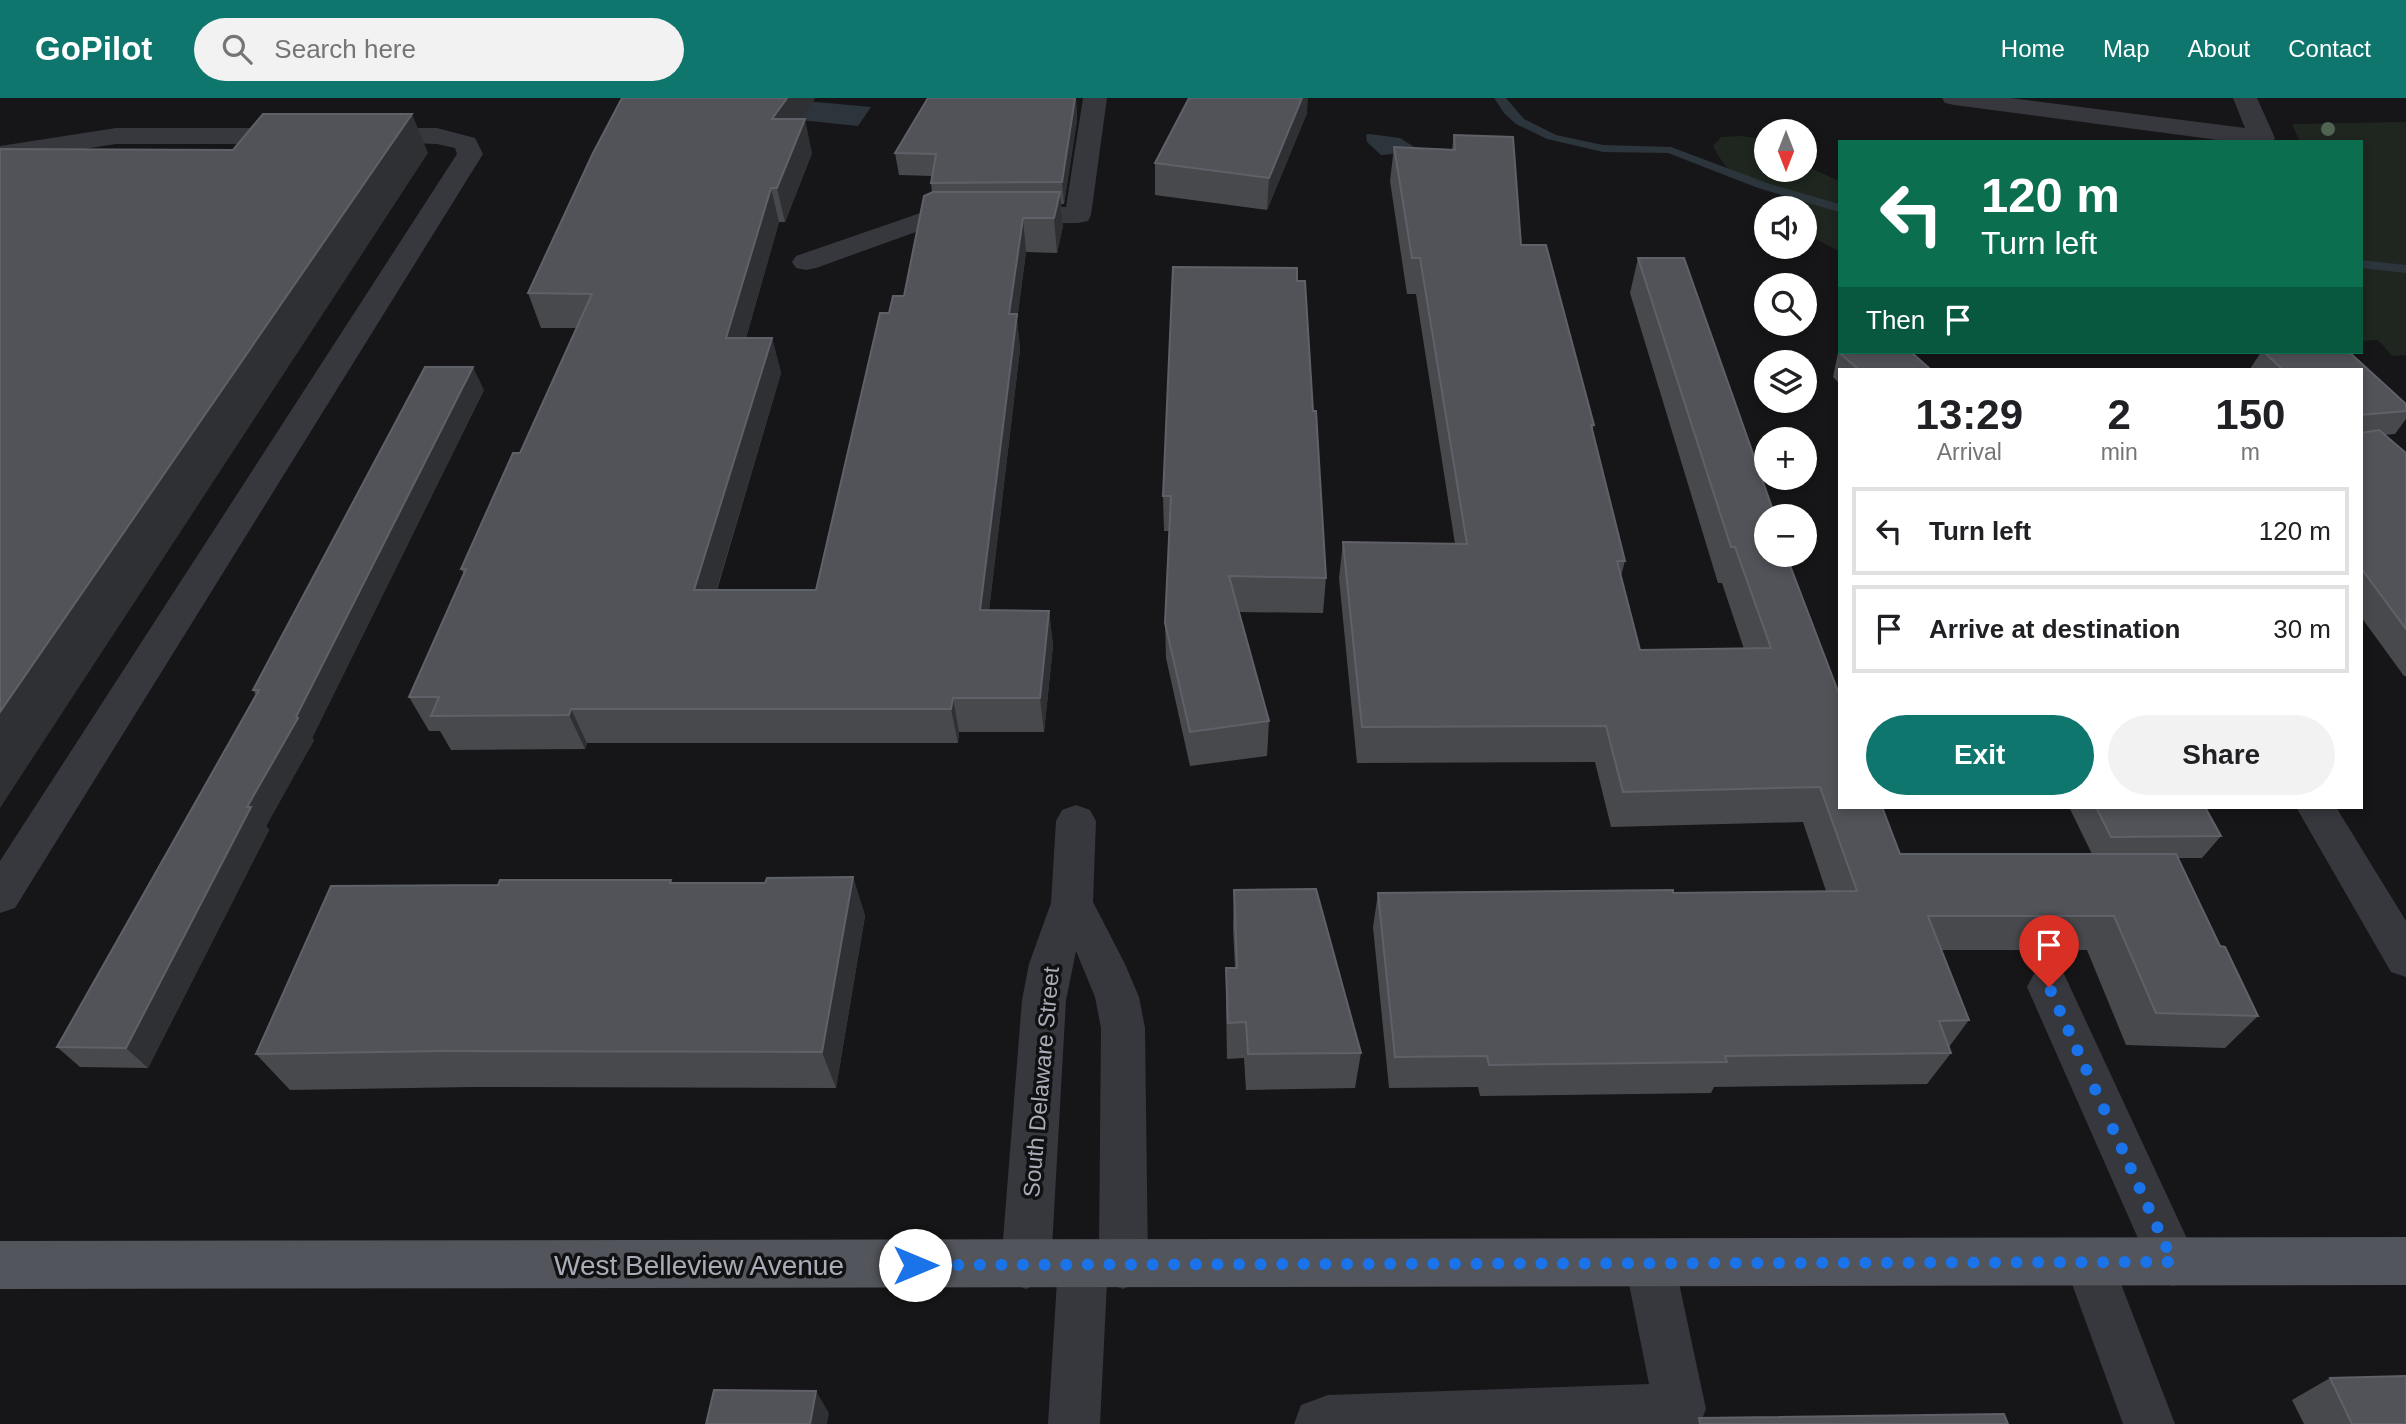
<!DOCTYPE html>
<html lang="en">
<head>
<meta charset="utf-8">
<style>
  :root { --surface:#fff; --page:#f2f2f2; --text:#202124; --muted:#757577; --line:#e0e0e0; --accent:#0f766e }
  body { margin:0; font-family:Arial,sans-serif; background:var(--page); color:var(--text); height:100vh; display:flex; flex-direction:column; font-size:26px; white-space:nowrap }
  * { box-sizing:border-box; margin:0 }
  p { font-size:23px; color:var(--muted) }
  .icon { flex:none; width:38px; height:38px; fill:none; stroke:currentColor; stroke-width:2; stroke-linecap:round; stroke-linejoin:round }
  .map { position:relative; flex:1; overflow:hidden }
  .panel { position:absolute; left:1838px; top:270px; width:525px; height:441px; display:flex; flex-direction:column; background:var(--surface); border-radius:0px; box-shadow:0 4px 10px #0003 }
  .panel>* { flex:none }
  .guide { position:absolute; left:1838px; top:42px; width:525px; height:214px; border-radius:0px; box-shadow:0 4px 10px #0003; background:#0b6e4f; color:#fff; overflow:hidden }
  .needle { width:46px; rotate:180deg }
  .fabs { position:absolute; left:1754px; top:21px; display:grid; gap:14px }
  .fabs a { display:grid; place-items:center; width:63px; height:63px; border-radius:50%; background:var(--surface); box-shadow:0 4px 10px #0003; font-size:35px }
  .pin { position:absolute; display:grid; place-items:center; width:60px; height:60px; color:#fff; margin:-72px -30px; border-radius:50% 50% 50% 0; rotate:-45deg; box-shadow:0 0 7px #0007 }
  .pin .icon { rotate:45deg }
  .me { position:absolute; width:77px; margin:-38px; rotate:90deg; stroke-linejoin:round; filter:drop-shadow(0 0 5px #0008) }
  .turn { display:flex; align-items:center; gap:24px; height:147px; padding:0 28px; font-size:32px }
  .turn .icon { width:91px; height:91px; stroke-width:2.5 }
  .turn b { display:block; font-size:49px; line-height:60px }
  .then { display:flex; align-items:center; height:66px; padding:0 28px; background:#0003; gap:14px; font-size:26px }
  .eta { display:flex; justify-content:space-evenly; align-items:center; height:119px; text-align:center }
  .eta b { font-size:42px; font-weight:800; line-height:49px }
  .action { display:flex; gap:14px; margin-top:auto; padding:14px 28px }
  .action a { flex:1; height:80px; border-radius:42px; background:var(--accent); color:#fff; font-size:28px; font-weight:800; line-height:80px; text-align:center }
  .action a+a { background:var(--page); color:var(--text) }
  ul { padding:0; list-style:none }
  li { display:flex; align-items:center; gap:21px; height:88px; margin:0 14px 10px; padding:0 14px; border:4px solid var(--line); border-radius:0px }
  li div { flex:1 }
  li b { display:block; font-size:26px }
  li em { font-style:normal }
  header { display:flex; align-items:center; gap:42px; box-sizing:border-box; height:98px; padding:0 35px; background:var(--accent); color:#fff }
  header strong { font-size:33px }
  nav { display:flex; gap:38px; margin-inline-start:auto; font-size:24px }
  .search { width:490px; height:63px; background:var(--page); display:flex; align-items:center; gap:18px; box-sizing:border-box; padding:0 24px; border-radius:38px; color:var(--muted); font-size:26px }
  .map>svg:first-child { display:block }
</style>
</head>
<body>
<header>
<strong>GoPilot</strong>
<div class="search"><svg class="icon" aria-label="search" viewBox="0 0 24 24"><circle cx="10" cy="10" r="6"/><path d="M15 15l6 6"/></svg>Search here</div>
<nav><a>Home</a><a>Map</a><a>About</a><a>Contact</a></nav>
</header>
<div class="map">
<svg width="2406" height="1326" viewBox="0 0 2406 1326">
  <rect width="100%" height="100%" fill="#161618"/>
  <path fill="#1e261f" d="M 2406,24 L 2406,257 L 2392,258 L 2378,242 L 2361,243 L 2361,44 L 2300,44 L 2292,26 Z
    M 1741,38 L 1757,40 L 1766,45 L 1766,72 L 1804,72 L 1804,67 L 1839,83 L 1839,153 L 1819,143 L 1804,129 L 1804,110 L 1797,110 C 1779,82 1759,90 1734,75 C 1724,69 1718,57 1713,48 L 1721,39 Z"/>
  <path fill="#2c353c" d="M 795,2 L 871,9 L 858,28 L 781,20 Z
    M 1369,36 L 1400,40 L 1416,50 L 1432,54 L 1411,61 L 1392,56 L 1381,57 L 1367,44 L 1366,37 Z"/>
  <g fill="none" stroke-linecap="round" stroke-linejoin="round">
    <path fill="#2c353c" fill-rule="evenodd" d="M 1494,0 L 1506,0 L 1524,21 L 1556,37 L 1603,47 L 1671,49 L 1767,85 L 1839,106 L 1839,114 L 1758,90 L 1668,55 L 1603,54 L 1547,41 L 1516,26 L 1504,15 Z
      M 2361,162 L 2406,167 L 2406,175 L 2361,170 Z"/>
    <path fill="#37383d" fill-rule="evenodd" d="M 1083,0 L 1107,0 L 1091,117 L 1088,123 L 1078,125 L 938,126 L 816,170 L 806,172 L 796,170 L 792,164 L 796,158 L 935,110 L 1066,109 Z
      M 1942,0 L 2011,0 L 2245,30 L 2233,0 L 2257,0 L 2275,40 L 2272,44 L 2233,44 L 1954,7 L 1945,5 Z
      M 116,30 L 298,30 L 307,33 L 311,38 L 307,43 L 298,46 L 116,46 L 0,64 L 0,48 Z
      M 369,30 L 437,30 L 475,40 L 483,56 L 15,810 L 0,815 L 0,763 L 457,56 L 455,50 L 437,46 L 360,43 L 356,38 L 360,33 Z
      M 1076,707 L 1090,712 L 1096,723 L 1093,804 L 1125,866 L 1139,899 L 1145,930 L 1148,1167 L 1140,1184 L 1123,1191 L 1107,1185 L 1100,1326 L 1048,1326 L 1058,1167 L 1066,1150 L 1083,1143 L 1099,1149 L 1101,930 L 1095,899 L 1076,853 L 1066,902 L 1051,1167 L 1043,1184 L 1026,1191 L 1009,1184 L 1001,1167 L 1022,902 L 1029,866 L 1051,805 L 1056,723 L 1062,712 Z
      M 2296,709 L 2336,709 L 2406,823 L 2406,879 L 2391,874 Z
      M 2049,870 L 2064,876 L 2190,1147 L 2198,1164 L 2190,1181 L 2173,1188 L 2156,1181 L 2027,889 L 2034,876 Z
      M 2089,1140 L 2106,1147 L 2175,1326 L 2123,1326 L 2064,1164 L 2072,1147 Z
      M 1650,1142 L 1667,1149 L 1675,1166 L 1706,1311 L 1700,1326 L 1294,1326 L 1301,1307 L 1328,1297 L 1649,1286 L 1625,1166 L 1633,1149 Z"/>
    <path fill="#53555c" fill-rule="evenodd" d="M 2406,1139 L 2406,1187 L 0,1191 L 0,1143 Z"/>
  </g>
  <circle fill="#506452" cx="2328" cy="31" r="7"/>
  <path fill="#47494d" d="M 622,0 L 815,0 L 801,21 L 812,55 L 785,124 L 779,124 L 746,240 L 772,240 L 781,275 L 717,492 L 816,492 L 889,215 L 904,198 L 932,95 L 931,85 L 932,78 L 899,77 L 895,55 L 1076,0 L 1077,22 L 1064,106 L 1061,106 L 1063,128 L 1057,155 L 1026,154 L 1017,222 L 1020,251 L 989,512 L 1049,513 L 1053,548 L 1044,634 L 959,634 L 958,645 L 587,645 L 585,651 L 451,652 L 440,633 L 429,633 L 409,599 L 464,476 L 461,471 L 520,355 L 576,230 L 541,230 L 528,195 Z
    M 1307,15 L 1267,112 L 1155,97 L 1155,65 Z
    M 1454,37 L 1521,147 L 1594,327 L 1592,333 L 1625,463 L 1621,478 L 1640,552 L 1744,551 L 1722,485 L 1718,485 L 1630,195 L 1638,160 L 1766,418 L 1900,756 L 2092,756 L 2069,709 L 2205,709 L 2221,738 L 2202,760 L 2178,760 L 2220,848 L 2258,918 L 2225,950 L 2126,947 L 2087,852 L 1941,852 L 1969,922 L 1949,949 L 1951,955 L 1927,986 L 1714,989 L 1711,995 L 1480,998 L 1478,989 L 1389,990 L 1373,829 L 1378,795 L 1673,795 L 1826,793 L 1803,724 L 1611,729 L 1595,664 L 1357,665 L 1339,480 L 1343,444 L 1455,446 L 1416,196 L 1407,196 L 1390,83 L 1394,49 L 1452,51 Z
    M 1297,183 L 1313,313 L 1326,480 L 1323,515 L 1239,514 L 1269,623 L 1267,658 L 1190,668 L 1166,560 L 1165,525 L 1169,433 L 1164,433 L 1163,398 Z
    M 1839,250 L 1839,254 L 1911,254 L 1930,271 L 1839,271 L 1839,285 L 1833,279 Z
    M 2261,254 L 2349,254 L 2406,306 L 2406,321 L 2395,336 L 2384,337 L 2406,355 L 2406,578 L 2404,578 L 2361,519 L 2361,271 L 2250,271 Z
    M 484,292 L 312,640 L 314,642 L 266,728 L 269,732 L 148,970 L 80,969 L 57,949 L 256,597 L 253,592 Z
    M 853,779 L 865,818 L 836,990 L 470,989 L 290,992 L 256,956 L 672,785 L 765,785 Z
    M 1234,792 L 1361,955 L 1355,990 L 1246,992 L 1244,960 L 1227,961 L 1226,907 L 1226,870 L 1235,870 L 1233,830 Z
    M 2330,1280 L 2406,1326 L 2304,1326 L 2292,1302 Z"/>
  <path fill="#2f3033" d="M 787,0 L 815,0 L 780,55 L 772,21 Z
    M 1076,0 L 1077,22 L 1064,106 L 1062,84 Z
    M 1302,0 L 1308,0 L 1307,15 L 1267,112 L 1269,80 Z
    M 412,16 L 428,55 L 0,710 L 0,614 Z
    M 805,21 L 812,55 L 785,124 L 777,90 Z
    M 771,90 L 779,124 L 736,275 L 726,240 Z
    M 1060,94 L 1063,128 L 1057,155 L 1054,120 Z
    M 1023,120 L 1026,154 L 1017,222 L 1020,251 L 985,547 L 980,512 L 1009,216 Z
    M 772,240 L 781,275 L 706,527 L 694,492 Z
    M 473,269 L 484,292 L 312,640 L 314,642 L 266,728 L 269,732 L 148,970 L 126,950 L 247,709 Z
    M 1049,513 L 1053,548 L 1044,634 L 1040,600 Z
    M 953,600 L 959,634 L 958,645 L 951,611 Z
    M 571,611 L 587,645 L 585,651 L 569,617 Z
    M 853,779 L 865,818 L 836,990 L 822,954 Z
    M 816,1293 L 829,1315 L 827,1326 L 810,1326 Z"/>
  <path fill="#525359" stroke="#5f6168" stroke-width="2" d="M 622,0 L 787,0 L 772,21 L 805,21 L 777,90 L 771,90 L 726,240 L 772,240 L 694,492 L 816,492 L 880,215 L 889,215 L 893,198 L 904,198 L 924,98 L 933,94 L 1060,94 L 1054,120 L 1023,120 L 1009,216 L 1017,216 L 980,512 L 1049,513 L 1040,600 L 953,600 L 951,611 L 571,611 L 569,617 L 431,618 L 439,599 L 409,599 L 466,471 L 461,471 L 513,355 L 520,355 L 592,196 L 528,195 L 593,55 Z
    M 928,0 L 1075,0 L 1062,84 L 931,85 L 936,56 L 895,55 Z
    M 1189,0 L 1302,0 L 1269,80 L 1155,65 Z
    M 263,16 L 412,16 L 0,614 L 0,51 L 233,52 Z
    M 1454,37 L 1513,39 L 1521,147 L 1546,147 L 1594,327 L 1591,327 L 1625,463 L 1617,463 L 1640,552 L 1771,550 L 1735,449 L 1731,449 L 1638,160 L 1684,160 L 1775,418 L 1766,418 L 1766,457 L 1786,457 L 1839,596 L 1839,709 L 1882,709 L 1900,756 L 2176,756 L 2220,848 L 2225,849 L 2258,918 L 2156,915 L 2114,818 L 1928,818 L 1969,922 L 1939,923 L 1951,955 L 1725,958 L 1727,964 L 1489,967 L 1487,958 L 1395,959 L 1378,795 L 1673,792 L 1673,795 L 1857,793 L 1820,689 L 1623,694 L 1606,628 L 1362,629 L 1343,444 L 1467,446 L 1420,160 L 1412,160 L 1394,49 L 1455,52 Z
    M 1173,169 L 1297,170 L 1297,183 L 1305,183 L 1313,313 L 1316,313 L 1326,480 L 1229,478 L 1269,623 L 1190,634 L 1165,525 L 1171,398 L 1163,398 Z
    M 1842,254 L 1911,254 L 1930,271 L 1858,271 L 1841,256 Z
    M 2264,254 L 2349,254 L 2406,306 L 2406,313 L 2361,317 L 2361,271 L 2282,271 Z
    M 425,269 L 473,269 L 296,619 L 298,620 L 247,709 L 251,709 L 126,950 L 57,949 L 259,592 L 253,592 Z
    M 2379,332 L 2406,355 L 2406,531 L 2361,470 L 2361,335 Z
    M 2096,709 L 2205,709 L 2221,738 L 2111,739 Z
    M 853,779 L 822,954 L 442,953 L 256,956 L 331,788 L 498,787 L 500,782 L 671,782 L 670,785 L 765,785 L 767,780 Z
    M 1316,791 L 1361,955 L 1248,956 L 1246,924 L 1228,925 L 1226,870 L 1237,870 L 1234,792 Z
    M 2406,1278 L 2406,1326 L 2352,1326 L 2330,1280 Z
    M 714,1292 L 816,1293 L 810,1326 L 706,1326 Z
    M 2004,1316 L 2008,1326 L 1700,1326 L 1699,1320 Z"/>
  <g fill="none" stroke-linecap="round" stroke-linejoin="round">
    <path stroke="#1a73e8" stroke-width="12" stroke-dasharray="0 21.6" d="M 915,1167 L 2173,1164 L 2049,889"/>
  </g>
  <g text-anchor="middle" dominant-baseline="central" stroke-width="7" stroke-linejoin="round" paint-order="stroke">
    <g font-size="23" fill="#a8adb8" stroke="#111113">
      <text transform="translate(1041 984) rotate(-85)">South Delaware Street</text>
    </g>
    <g font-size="28" fill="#a8adb8" stroke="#111113">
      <text x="699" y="1167">West Belleview Avenue</text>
    </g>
  </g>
</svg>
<div class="fabs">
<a><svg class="needle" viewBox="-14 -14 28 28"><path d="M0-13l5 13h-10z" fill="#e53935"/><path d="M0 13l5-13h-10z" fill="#757577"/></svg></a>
<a><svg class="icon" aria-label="sound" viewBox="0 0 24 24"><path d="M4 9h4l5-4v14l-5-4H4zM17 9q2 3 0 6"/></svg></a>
<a><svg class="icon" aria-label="search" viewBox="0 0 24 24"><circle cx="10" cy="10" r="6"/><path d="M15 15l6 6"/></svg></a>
<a><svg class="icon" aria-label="layers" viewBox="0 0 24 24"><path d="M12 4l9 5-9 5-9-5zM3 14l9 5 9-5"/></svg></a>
<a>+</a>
<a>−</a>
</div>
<div class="pin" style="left:2049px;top:889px;background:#d93025"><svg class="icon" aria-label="arrive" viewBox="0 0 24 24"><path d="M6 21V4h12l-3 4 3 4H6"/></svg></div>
<svg class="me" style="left:915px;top:1167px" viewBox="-20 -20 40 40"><circle r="19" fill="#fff"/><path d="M0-13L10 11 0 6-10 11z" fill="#1a73e8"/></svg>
<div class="guide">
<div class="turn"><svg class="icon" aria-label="left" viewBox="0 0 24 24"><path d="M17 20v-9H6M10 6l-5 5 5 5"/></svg><div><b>120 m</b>Turn left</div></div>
<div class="then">Then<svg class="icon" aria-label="arrive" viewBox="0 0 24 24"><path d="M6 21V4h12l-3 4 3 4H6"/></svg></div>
</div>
<section class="panel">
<div class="eta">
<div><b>13:29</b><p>Arrival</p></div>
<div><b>2</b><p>min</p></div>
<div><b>150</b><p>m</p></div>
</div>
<ul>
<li><svg class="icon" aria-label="left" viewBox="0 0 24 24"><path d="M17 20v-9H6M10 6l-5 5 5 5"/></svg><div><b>Turn left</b></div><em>120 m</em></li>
<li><svg class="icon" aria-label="arrive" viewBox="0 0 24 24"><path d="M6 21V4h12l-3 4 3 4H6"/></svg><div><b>Arrive at destination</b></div><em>30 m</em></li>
</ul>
<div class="action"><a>Exit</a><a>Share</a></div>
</section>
</div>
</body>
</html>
